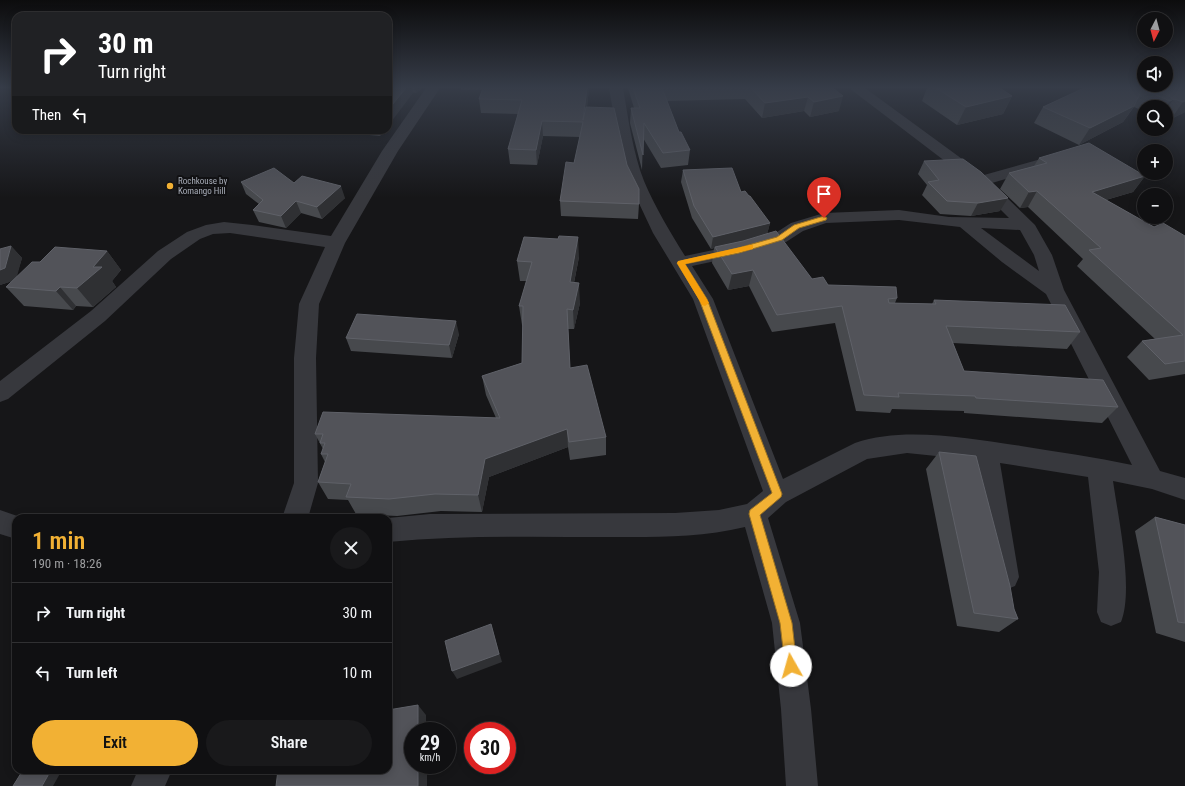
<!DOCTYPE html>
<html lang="en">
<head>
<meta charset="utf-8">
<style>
  :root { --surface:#101012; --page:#19191b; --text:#f1f3f6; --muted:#9c9d9f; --line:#303032; --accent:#f2b134 }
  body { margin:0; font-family:"Roboto Condensed",sans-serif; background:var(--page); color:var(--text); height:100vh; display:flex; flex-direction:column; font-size:15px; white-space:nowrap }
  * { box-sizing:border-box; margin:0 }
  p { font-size:13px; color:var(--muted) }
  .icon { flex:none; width:22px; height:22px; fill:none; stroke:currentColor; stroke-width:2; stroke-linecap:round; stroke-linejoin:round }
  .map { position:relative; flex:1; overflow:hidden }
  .panel { position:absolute; left:12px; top:514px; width:380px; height:260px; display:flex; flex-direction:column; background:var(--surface); border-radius:12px; box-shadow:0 2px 10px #0003,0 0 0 1px var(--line) }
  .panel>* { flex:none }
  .top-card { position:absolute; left:12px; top:12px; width:380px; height:122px; border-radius:12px; box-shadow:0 2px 10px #0003,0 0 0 1px var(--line); background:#202124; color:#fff; overflow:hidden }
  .needle { width:26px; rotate:186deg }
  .buttons { position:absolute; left:1137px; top:12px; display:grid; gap:8px }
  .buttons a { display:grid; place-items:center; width:36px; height:36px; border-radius:50%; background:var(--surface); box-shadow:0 2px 10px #0003,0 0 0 1px var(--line); font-size:20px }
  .speed { position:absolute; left:404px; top:722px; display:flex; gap:8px; font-size:20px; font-weight:700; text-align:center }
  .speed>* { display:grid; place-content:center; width:52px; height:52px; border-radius:50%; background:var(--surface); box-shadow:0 2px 10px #0003,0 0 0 1px var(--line); line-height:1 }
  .speed small { font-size:10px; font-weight:400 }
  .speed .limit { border:6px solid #d22; background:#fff; color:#111 }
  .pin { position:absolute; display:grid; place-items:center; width:34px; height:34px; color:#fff; margin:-41px -17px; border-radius:50% 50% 50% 0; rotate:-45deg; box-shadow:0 0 4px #0007 }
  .pin .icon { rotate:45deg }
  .me { position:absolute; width:44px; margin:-22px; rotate:353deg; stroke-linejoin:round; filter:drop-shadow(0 0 3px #0008) }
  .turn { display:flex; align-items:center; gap:14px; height:84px; padding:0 20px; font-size:18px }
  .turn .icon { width:52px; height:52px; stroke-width:2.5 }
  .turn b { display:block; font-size:28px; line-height:34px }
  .then { display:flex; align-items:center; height:38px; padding:0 20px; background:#0003; gap:8px; font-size:15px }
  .round { display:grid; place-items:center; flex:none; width:42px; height:42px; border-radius:21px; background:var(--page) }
  .head { display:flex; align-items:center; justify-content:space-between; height:68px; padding:0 20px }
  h1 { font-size:24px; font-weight:600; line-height:30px; color:var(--accent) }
  .action { display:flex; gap:8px; margin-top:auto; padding:8px 20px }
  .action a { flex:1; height:46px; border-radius:24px; background:var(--accent); color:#111; font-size:16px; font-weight:600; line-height:46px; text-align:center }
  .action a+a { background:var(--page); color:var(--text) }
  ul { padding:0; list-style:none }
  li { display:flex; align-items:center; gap:12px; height:60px; padding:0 20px; border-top:1px solid var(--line) }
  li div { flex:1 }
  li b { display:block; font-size:15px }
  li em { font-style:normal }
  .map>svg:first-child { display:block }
</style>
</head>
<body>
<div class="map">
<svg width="1185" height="786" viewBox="0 0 1185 786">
  <rect width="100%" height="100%" fill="#161618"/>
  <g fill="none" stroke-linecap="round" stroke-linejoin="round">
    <path fill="#37383d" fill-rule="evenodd" d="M 426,88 L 440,88 L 398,151 L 345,243 L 319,304 L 316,358 L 318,483 L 308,518 L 282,518 L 294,483 L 294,358 L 299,304 L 325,247 L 230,233 L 213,234 L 200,239 L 171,259 L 105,321 L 8,399 L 0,402 L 0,381 L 91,311 L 158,251 L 187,232 L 206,225 L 224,222 L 252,225 L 331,236 L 382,151 Z
      M 609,88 L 623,88 C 628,117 633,153 644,181 C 655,207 670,232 685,256 L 737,245 L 774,234 L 791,223 L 824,213 L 899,210 L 949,217 L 1009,218 L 975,184 L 849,88 L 865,88 L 984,175 L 1059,154 L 1064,152 L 1069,154 L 1072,157 L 1069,160 L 992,183 L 1035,225 L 1052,255 L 1064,290 L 1160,471 L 1185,478 L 1185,500 L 1152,489 L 1113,481 C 1118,516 1134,590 1121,622 L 1111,626 L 1101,622 L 1097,612 L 1099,572 L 1088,477 L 1000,463 L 1019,577 L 1015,586 L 1005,590 L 995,586 L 991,577 L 975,460 L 907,453 L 867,459 L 786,502 L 768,518 L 800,623 L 811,709 L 818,786 L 786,786 L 781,709 L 772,623 L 745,527 C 700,538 655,537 609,537 C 536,537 461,535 388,542 L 388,518 L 430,514 L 675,513 L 719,510 L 747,504 L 763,491 L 693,299 L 653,233 L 628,180 L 617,134 ZM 899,220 L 960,227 L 1002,262 L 1046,294 L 1132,465 C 1095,457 1058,452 1021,446 C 969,439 905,426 855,443 L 783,479 L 713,299 L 692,266 L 739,256 L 786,242 L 803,231 L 826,223 ZM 981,228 L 1020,230 L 1034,255 L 1039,271 Z
      M 0,510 L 23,518 L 16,518 L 16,539 L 0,534 Z
      M 138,770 L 172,770 L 165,786 L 131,786 Z"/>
  </g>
  <path fill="#47494d" d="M 388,88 L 423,88 L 416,93 Z
    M 461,88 L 589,88 L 587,107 L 627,165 L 639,204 L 638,219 L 561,216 L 560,201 L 574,163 L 580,137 L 543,136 L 537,165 L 510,164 L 508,149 L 518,114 L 481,113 L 479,99 L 482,90 L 461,90 Z
    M 628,88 L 833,88 L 839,111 L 810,117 L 804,111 L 762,118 L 745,99 L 667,101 L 679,132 L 690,150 L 688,165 L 661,168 L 643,138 L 642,170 L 630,123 L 631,108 L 634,108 Z
    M 927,88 L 1000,88 L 1012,96 L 1003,114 L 957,125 L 922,101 Z
    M 1084,88 L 1185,88 L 1185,112 L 1171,119 L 1166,117 L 1166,107 L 1144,107 L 1144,111 L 1134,107 L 1123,122 L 1079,145 L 1034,123 L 1043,107 Z
    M 339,130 L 385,130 L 380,136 L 348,133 Z
    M 1039,158 L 1145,176 L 1133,192 L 1106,200 L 1154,227 L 1185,236 L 1185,374 L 1149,380 L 1127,357 L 1142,341 L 1155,339 L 1077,266 L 1083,259 L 1028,207 L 1020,208 L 1000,189 L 1009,173 L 1034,166 Z
    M 924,161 L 1000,211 L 971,216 L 940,214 L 922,195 L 927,185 L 918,174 Z
    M 683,170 L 741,192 L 770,223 L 767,234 L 812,279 L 828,285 L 897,298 L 895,303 L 932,304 L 934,300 L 1080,332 L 1067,349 L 953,343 L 964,371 L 1118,407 L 1102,423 L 964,413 L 964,411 L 892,409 L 890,413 L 856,411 L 835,323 L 772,332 L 749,286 L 728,290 L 712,263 L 714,248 L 711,249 L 692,218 L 681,182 Z
    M 241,182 L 294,183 L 345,198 L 322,219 L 301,213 L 286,228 L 259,222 L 253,210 L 259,204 L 246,194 Z
    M 11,246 L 22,258 L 16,277 L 40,262 L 107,251 L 121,270 L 112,281 L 116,287 L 93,307 L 76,306 L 73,310 L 24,306 L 6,287 L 12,281 L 0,285 Z
    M 579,257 L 574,283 L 580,303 L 574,329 L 568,329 L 570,368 L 606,437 L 606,455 L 570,460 L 568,447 L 489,477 L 482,512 L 441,511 L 397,516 L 356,514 L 348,500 L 328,499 L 318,482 L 325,462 L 321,454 L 323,449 L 315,434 L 496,418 L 486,395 L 482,376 L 522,363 L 523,326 L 522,325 L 519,306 L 527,281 L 520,281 L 517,261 Z
    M 459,334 L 452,358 L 351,351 L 346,338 Z
    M 939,452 L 1014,609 L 1018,619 L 999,632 L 957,626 L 926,469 Z
    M 1155,517 L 1185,525 L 1185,642 L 1156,633 L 1135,531 Z"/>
  <path fill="#2f3033" d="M 406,88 L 412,88 L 413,93 L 388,126 L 388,110 Z
    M 415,88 L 423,88 L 416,93 Z
    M 587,88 L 589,88 L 584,135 L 583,120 Z
    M 843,96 L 839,111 L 810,117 L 814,102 Z
    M 1012,96 L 1003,114 L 957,125 L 966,107 Z
    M 808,97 L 804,111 L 762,118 L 765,103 Z
    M 1174,99 L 1166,109 L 1166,107 L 1170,101 Z
    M 1185,101 L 1185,112 L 1171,119 L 1183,102 Z
    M 1134,106 L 1123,122 L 1079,145 L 1090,128 Z
    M 542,121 L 543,136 L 537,165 L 536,150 Z
    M 379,130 L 385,130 L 380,136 Z
    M 1145,176 L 1133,192 L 1081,207 L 1092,192 Z
    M 341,186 L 345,198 L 322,219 L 317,207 Z
    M 1037,191 L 1028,207 L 1020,208 L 1029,192 Z
    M 1008,198 L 1000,211 L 971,216 L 978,203 Z
    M 296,201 L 301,213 L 286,228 L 281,216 Z
    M 770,223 L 767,235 L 715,248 L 715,247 L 714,248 L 711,249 L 713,237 Z
    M 578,237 L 579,257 L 570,302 L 570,282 Z
    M 11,246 L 22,258 L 16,280 L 0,285 L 0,270 Z
    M 107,251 L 121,270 L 112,281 L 116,287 L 93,307 L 77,288 L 93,267 Z
    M 753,270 L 749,286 L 728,290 L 732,274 Z
    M 579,283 L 580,303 L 574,329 L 573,310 Z
    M 60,287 L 76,306 L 73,310 L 56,291 Z
    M 456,321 L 459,334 L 452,358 L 449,345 Z
    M 567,429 L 568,447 L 489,477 L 482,512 L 478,495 L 485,459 Z
    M 491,624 L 502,662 L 457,679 L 452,671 Z
    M 418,705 L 426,715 L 426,731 L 418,731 Z
    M 418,765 L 427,765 L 427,786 L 418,786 Z
    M 51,770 L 62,770 L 53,786 L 42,786 Z"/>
  <path fill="#525359" stroke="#5f6168" d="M 388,88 L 406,88 L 388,110 Z
    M 483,88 L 587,88 L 583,120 L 586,107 L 614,108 L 627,165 L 639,189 L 639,204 L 560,201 L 566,162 L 574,163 L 583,122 L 542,121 L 536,150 L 508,149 L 522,100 L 479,99 Z
    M 633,88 L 662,88 L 679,132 L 681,132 L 690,150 L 663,153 L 644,123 L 643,155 L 631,108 L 640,108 Z
    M 751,88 L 833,88 L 843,96 L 814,102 L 808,97 L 765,103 Z
    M 936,88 L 1000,88 L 1012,96 L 966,107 Z
    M 1084,88 L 1185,88 L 1185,101 L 1183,102 L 1174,99 L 1170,101 L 1142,89 L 1134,106 L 1090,128 L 1043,107 Z
    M 1089,143 L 1145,176 L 1092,192 L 1154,227 L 1163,223 L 1185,236 L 1185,361 L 1165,364 L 1142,341 L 1183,335 L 1089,250 L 1101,248 L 1037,191 L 1029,192 L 1009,173 L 1047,163 L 1039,158 Z
    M 963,159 L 981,172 L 1008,198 L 978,203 L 947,201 L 928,182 L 939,180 L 924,161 Z
    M 274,168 L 294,183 L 302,176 L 341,186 L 317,207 L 296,201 L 281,216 L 253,210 L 263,200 L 241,182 Z
    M 732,168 L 741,192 L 745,191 L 749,196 L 750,196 L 770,223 L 713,237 L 694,206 L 683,170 Z
    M 776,231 L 812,279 L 823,277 L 828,285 L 896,287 L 897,298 L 888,299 L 889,303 L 936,304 L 934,300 L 1065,305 L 1080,332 L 946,326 L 964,371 L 1103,380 L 1118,407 L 976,398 L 975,396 L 898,393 L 899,397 L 864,395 L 842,306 L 777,315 L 753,270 L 732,274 L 715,247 L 743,241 Z
    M 559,236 L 578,237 L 570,282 L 579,283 L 573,310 L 567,309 L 570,368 L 587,365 L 606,437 L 569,442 L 567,429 L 485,459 L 478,495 L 435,494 L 389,499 L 346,497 L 351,484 L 318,482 L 328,454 L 321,454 L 325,443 L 320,443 L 323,434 L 315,434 L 323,412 L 500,418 L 482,376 L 522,363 L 523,306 L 519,306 L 532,262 L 517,261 L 524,237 L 558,239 Z
    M 11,246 L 5,268 L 0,270 L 0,249 Z
    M 55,247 L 107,251 L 93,267 L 102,267 L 77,288 L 60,287 L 56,291 L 6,287 L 32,262 L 40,262 Z
    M 357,314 L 456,321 L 449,345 L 346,338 Z
    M 939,452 L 976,456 L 1010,586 L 1014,609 L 1018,619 L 974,613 Z
    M 1155,517 L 1185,525 L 1185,623 L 1178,622 Z
    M 491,624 L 499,654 L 452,671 L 445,641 Z
    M 418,705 L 418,731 L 413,731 L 413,765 L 418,765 L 418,786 L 276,786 L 278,770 L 388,770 L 388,710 Z
    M 23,770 L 51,770 L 42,786 L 13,786 Z"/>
  <linearGradient id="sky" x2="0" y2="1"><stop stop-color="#0c0c0d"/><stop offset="0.44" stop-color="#363c48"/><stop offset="1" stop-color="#363c48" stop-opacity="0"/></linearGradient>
  <rect width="1185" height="198" fill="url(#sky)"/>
  <path fill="#f2b134" stroke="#9d7322" d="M 824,216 L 827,218 L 826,220 L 799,228 L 782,240 L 739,253 L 685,264 L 707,299 L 782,494 L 781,497 L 760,515 L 792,623 L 797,666 L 796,671 L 791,672 L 787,671 L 785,666 L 780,623 L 749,514 L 750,510 L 772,493 L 699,299 L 677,263 L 681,261 L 738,248 L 777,237 L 794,225 Z"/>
  <path fill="#f59e0b" d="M 750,245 L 753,245 L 753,249 L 685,264 L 709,303 L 705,306 L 702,305 L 677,263 L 678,261 Z"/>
  <circle fill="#f2b134" stroke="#111113" stroke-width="1.5" cx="170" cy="186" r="4"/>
  <g text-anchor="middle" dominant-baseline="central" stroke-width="4" stroke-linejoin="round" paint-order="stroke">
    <g font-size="9" fill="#a8adb8" stroke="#111113" text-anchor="start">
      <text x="178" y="181">Rochkouse by<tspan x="178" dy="10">Komango Hill</tspan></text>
    </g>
  </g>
</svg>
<div class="buttons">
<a><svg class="needle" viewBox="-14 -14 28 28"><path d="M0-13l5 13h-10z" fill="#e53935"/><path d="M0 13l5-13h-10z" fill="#9c9d9f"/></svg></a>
<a><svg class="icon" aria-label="sound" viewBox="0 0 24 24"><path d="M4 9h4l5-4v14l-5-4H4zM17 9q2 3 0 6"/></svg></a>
<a><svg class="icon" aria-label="search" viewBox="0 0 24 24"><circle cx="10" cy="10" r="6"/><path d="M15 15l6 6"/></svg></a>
<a>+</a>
<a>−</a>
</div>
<div class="speed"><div>29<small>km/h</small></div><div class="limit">30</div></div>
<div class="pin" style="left:824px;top:218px;background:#d93025"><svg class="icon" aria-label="arrive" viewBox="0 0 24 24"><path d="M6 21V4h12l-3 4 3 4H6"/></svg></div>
<svg class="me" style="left:791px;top:666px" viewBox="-20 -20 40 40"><circle r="19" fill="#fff"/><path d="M0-13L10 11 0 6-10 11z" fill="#f2b134"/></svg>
<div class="top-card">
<div class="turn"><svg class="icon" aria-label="right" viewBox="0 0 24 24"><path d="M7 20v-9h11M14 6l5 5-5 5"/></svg><div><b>30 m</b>Turn right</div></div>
<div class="then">Then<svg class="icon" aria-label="left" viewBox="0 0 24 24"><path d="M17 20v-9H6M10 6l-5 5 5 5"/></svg></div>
</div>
<section class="panel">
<div class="head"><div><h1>1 min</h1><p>190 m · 18:26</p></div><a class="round"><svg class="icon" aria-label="close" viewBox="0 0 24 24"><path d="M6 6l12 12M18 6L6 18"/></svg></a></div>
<ul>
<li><svg class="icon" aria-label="right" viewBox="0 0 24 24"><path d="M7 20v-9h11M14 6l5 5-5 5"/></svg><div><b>Turn right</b></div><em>30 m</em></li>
<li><svg class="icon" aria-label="left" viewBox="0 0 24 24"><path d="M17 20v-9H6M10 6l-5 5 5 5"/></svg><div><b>Turn left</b></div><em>10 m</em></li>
</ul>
<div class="action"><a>Exit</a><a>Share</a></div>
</section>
</div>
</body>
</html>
